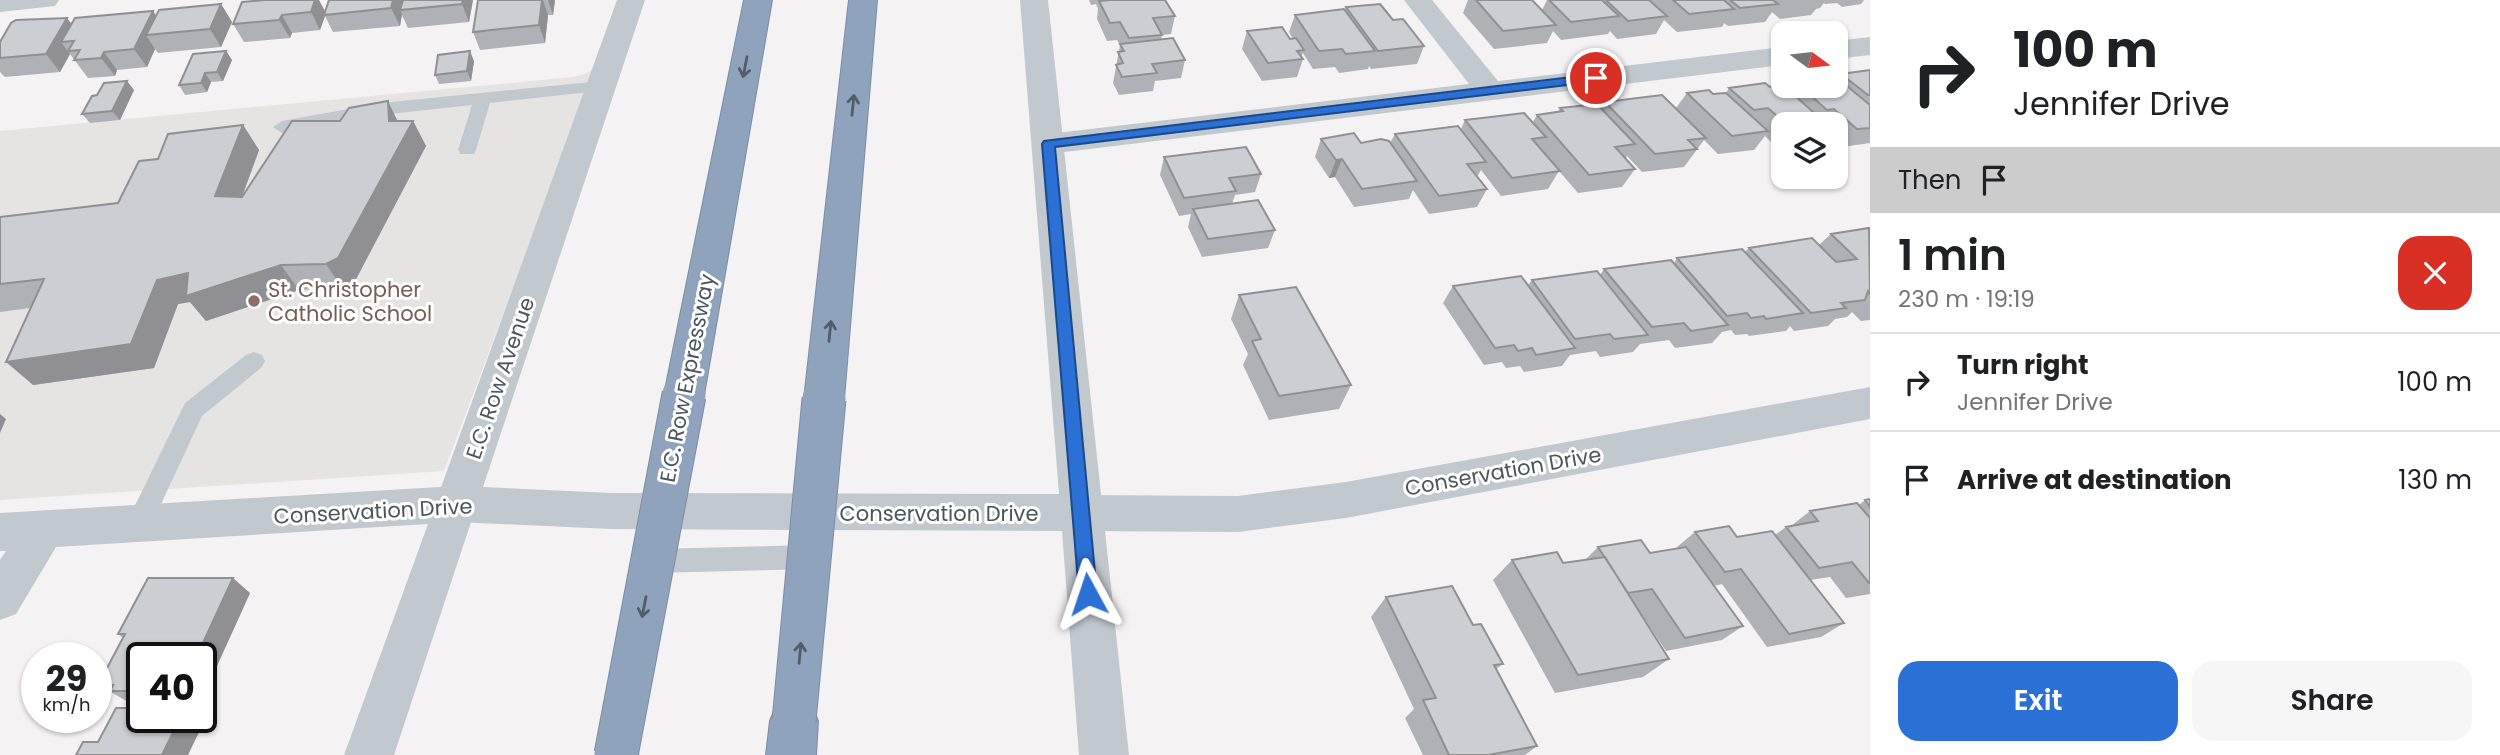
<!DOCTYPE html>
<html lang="en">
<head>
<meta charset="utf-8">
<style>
  :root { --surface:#fff; --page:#f6f6f6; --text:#202124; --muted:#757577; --line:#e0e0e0; --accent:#2b70d5 }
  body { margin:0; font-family:Poppins,sans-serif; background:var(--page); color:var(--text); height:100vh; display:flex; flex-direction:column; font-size:26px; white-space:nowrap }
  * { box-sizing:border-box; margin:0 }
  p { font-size:23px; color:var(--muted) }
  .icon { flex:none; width:38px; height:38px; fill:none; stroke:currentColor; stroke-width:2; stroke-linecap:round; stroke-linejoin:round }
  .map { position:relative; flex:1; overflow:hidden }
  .details { display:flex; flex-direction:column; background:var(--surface); width:630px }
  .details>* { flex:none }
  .banner { background:#fff; color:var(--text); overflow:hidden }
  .needle { width:46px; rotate:105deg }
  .fabs { position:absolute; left:1771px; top:21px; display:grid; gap:14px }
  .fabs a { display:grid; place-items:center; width:77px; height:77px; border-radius:14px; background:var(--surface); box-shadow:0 2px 5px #0004; font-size:35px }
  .speed { position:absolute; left:21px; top:642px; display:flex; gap:14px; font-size:35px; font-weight:700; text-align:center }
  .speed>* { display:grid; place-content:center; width:91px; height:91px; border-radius:50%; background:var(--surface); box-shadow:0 2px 5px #0004; line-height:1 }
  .speed small { font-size:18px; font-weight:400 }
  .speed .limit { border:4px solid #111; border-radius:10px; background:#fff; color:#111 }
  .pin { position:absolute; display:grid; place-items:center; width:60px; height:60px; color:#fff; margin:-30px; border:4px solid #fff; border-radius:50%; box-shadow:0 2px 7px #0007 }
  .me { position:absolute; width:77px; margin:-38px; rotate:355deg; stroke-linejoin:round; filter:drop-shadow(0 0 5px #0008) }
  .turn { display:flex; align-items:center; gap:24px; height:147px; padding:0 28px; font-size:32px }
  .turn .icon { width:91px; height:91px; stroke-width:2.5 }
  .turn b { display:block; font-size:49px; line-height:60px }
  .then { display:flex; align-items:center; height:66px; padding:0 28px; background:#0003; gap:14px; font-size:26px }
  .round { display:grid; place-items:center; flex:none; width:74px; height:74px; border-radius:21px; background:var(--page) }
  .head { display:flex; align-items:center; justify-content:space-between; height:119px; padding:0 28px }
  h1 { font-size:42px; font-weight:600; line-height:52px }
  .cta { display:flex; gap:14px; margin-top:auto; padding:14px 28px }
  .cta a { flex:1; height:80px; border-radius:21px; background:var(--accent); color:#fff; font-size:28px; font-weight:600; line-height:80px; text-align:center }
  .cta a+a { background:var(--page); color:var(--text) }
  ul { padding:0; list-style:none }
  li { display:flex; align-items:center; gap:21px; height:98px; padding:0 28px; border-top:2px solid var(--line) }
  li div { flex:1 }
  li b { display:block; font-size:26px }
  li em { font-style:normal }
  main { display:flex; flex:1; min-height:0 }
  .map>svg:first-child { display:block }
</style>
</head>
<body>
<main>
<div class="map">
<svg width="1870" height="755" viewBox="0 0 1870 755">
  <rect width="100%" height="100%" fill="#f4f2f2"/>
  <path fill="#e5e4e3" d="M 597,66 L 444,471 L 0,500 L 0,131 L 573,77 L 585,74 Z"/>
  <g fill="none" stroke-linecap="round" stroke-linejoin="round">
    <g stroke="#7a8ea7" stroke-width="2">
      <path id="motorway" d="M 744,0 L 772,0 L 704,395 L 698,406 L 684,411 L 670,406 L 664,395 Z
        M 849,0 L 877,0 L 844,399 L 838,410 L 824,415 L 810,410 L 804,399 Z
        M 794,697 L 811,704 L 818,721 L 816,755 L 766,755 L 770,721 L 777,704 Z"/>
    </g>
    <path fill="#c1c9cf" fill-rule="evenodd" d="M 601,81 L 610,86 L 607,90 L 490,103 L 476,150 L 474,154 L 460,154 L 458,150 L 472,105 L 381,115 L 282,133 L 273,127 L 282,121 L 381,103 Z
      M 254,352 L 262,355 L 265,361 L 262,367 L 202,416 L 149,530 L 140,533 L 131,530 L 127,522 L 185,403 L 246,355 Z
      M 808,545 L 817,549 L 821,557 L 817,565 L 808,569 L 653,573 L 644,569 L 640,561 L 644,553 L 653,549 Z"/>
    <path fill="#c1c9cf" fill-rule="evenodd" d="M 0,0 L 59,0 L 55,6 L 0,12 Z
      M 1404,0 L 1432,0 L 1498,81 L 1783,47 L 1783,65 L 1048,154 L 1037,151 L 1032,144 L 1037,137 L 1048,134 L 1469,84 Z
      M 1870,37 L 1870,55 L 1836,59 L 1836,41 Z
      M 1870,387 L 1870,419 L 1346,518 L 1238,532 L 1080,531 L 1065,526 L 1059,513 L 1065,500 L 1080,495 L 1238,496 L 1346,482 Z
      M 456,486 L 471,491 L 477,504 L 394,755 L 344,755 L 428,524 L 56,547 L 16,614 L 0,620 L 0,560 L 6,551 L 0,551 L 0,513 Z"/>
    <path fill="#c1c9cf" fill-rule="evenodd" d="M 617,0 L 645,0 L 483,487 L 611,493 L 1059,494 L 1020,0 L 1048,0 L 1129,755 L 1079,755 L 1062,531 L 611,529 L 456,522 L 441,517 L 435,504 Z"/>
    <use href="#motorway" fill="#8fa3bc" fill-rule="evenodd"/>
    <g stroke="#7a8ea7" stroke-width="45" stroke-linecap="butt">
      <path id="motorway-bridge" d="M 794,721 L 824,399
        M 616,755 L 684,395"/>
    </g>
    <use href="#motorway-bridge" stroke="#8fa3bc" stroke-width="43"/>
  </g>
  <path fill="#b0b1b6" d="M 265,0 L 325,12 L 473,0 L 469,22 L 408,28 L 402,15 L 400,26 L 333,32 L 325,16 L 320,30 L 292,33 L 290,38 L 244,42 L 233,24 Z
    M 478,0 L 555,0 L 553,15 L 548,15 L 545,43 L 480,50 L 473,32 Z
    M 1089,0 L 1165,0 L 1175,16 L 1171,34 L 1162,35 L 1161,39 L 1185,60 L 1181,78 L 1155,81 L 1153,91 L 1119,95 L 1113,83 L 1120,45 L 1117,40 L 1107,41 L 1097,19 L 1098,9 L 1096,4 L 1091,5 Z
    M 1468,0 L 1532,0 L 1542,10 L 1547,0 L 1864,0 L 1861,4 L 1842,7 L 1837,3 L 1825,4 L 1824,3 L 1820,8 L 1816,9 L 1811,15 L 1780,19 L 1772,12 L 1765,22 L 1728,26 L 1724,23 L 1722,27 L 1677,32 L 1664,20 L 1656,34 L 1617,39 L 1610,31 L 1608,34 L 1561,40 L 1553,31 L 1547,43 L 1494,49 L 1463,13 Z
    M 221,4 L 232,22 L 221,47 L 158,53 L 155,49 L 147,67 L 117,70 L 115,76 L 88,78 L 70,54 L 60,72 L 5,77 L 0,72 L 0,42 L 72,24 L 156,15 Z
    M 1346,7 L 1393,20 L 1424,46 L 1417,64 L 1371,69 L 1369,66 L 1368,69 L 1339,73 L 1335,67 L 1313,69 L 1303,53 L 1301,57 L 1303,59 L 1297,77 L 1262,81 L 1242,49 L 1247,31 L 1290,39 L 1293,39 L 1289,32 L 1295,15 L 1345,10 Z
    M 226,51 L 232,60 L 223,81 L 211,82 L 207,92 L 185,95 L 179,85 Z
    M 474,61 L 471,81 L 439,84 L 435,75 Z
    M 1870,70 L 1870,143 L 1842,147 L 1836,142 L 1836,124 L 1783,124 L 1783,141 L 1772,143 L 1765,136 L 1754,150 L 1718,154 L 1704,140 L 1684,167 L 1642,172 L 1627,156 L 1625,159 L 1635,169 L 1622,187 L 1578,193 L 1559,171 L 1548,189 L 1501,196 L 1481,170 L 1477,177 L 1487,189 L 1477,207 L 1429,214 L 1413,190 L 1409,199 L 1354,207 L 1335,177 L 1329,178 L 1315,157 L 1321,139 L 1361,143 L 1390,143 L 1395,134 L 1461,129 L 1465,120 L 1533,122 L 1537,115 L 1558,112 L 1560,108 L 1601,108 L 1605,102 L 1676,108 L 1687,93 L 1713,94 L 1726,93 L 1729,88 L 1770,87 L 1786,88 L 1788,86 L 1836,86 L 1837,78 L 1841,74 Z
    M 134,90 L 120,120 L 90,123 L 82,114 Z
    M 398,121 L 413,121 L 426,146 L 354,283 L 342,288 L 299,290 L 206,321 L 190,302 L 178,304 L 154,368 L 33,385 L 30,308 L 0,312 L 0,217 L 118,203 L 158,159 L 243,125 L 259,150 L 242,197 Z
    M 1164,157 L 1261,174 L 1255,192 L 1235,195 L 1232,204 L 1275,230 L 1268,248 L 1202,257 L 1188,227 L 1191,214 L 1179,216 L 1160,175 Z
    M 1870,229 L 1870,320 L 1861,321 L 1852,312 L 1847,317 L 1835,319 L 1828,326 L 1794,331 L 1790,326 L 1786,331 L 1749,336 L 1747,334 L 1735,335 L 1731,330 L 1722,332 L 1712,343 L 1675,348 L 1669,340 L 1640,344 L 1633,352 L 1600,357 L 1596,351 L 1570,355 L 1562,366 L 1524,372 L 1520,366 L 1506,368 L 1502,362 L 1484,365 L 1443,303 L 1453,286 L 1528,285 L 1532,280 L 1600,275 L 1604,269 L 1674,263 L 1677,258 L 1745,252 L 1749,248 L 1819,245 L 1831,234 Z
    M 1239,295 L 1351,385 L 1339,409 L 1269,420 L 1243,365 L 1248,354 L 1231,319 Z
    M 1870,499 L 1870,594 L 1846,598 L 1830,577 L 1810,580 L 1844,623 L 1821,637 L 1767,647 L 1722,584 L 1714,586 L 1743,626 L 1722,640 L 1666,651 L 1634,603 L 1669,659 L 1643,677 L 1555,693 L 1493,580 L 1512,560 L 1563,563 L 1585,560 L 1598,547 L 1650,553 L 1678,548 L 1677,547 L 1695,532 L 1737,537 L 1775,535 L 1786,527 L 1791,526 L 1810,511 L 1859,505 L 1865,500 Z
    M 250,593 L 201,701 L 201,658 L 142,658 L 142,704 L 132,704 L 98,685 L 123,638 L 118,634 Z
    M 1386,597 L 1473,625 L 1503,664 L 1496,669 L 1537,746 L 1525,755 L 1423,755 L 1405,718 L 1414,709 L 1371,617 Z"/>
  <path fill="#909094" d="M 315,0 L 319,0 L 326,13 L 320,30 L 311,12 Z
    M 393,0 L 403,0 L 400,10 L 402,14 L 400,26 L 391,8 Z
    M 463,0 L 473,0 L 469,22 L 462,4 Z
    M 542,0 L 543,0 L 548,15 L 545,43 L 539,25 Z
    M 548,0 L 555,0 L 553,15 Z
    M 221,4 L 232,22 L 221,47 L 210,29 Z
    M 153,11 L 165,28 L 146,35 L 155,49 L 147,67 L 134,49 Z
    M 282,15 L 292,33 L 290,38 L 279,20 Z
    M 67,18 L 81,36 L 74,41 L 61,42 L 70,54 L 60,72 L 46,54 Z
    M 226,51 L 232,60 L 223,81 L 217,72 Z
    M 470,51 L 474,61 L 471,81 L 467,71 Z
    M 104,52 L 117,70 L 115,76 L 101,58 Z
    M 205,73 L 211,82 L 207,92 L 201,83 Z
    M 127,81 L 134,90 L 120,120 L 112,111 Z
    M 388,101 L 400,126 L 413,121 L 426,146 L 354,283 L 342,288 L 326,264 Z
    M 243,125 L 259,150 L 233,221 L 215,196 Z
    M 1342,159 L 1335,177 L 1329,178 L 1336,160 Z
    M 281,265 L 299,290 L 206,321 L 190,302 L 178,304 L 154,368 L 33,385 L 6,362 L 157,280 L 188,273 Z
    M 0,414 L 6,419 L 0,433 Z
    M 233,578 L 250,593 L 201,701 L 201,658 L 196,658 Z
    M 180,718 L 197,718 L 204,722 L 188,755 L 162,755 Z"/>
  <path fill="#cdced4" stroke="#909094" stroke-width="2" d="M 265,0 L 315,0 L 311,12 L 282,15 L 279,20 L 233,24 L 242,2 Z
    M 329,0 L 393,0 L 391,8 L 324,15 Z
    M 403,0 L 463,0 L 462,4 L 400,10 Z
    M 478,0 L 542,0 L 539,25 L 473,32 Z
    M 1111,0 L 1165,0 L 1175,16 L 1153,18 L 1162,35 L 1129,38 L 1120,22 L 1110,23 L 1099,1 Z
    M 1476,0 L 1532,0 L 1556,25 L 1503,31 Z
    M 1549,0 L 1602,0 L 1619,16 L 1571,22 Z
    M 1606,0 L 1649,0 L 1667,16 L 1628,21 Z
    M 1673,0 L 1724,0 L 1734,9 L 1689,14 Z
    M 1730,0 L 1773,0 L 1778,4 L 1740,8 Z
    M 221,4 L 210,29 L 146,35 L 159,10 Z
    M 1380,4 L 1393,20 L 1403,19 L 1424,46 L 1378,51 L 1346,7 Z
    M 1344,9 L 1375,51 L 1346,54 L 1342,49 L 1319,51 L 1295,15 Z
    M 153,11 L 134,49 L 104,52 L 101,58 L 74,60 L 80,50 L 68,51 L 74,41 L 61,42 L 75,18 Z
    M 67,18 L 46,54 L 0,58 L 0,42 L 11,23 L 16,20 Z
    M 1282,27 L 1290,39 L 1296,38 L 1304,50 L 1297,51 L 1303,59 L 1268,63 L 1247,31 Z
    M 1173,38 L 1185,60 L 1152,64 L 1157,73 L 1122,77 L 1116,65 L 1123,63 L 1118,52 L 1124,51 L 1120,44 Z
    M 226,51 L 217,72 L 205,73 L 201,83 L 179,85 L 193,54 Z
    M 470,51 L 467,71 L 435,75 L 438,55 Z
    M 1870,70 L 1870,95 L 1868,95 L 1841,74 Z
    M 1836,77 L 1870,105 L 1870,128 L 1857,129 L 1834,109 L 1827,110 L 1800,86 L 1836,86 Z
    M 127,81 L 112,111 L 82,114 L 92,96 L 97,95 L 104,83 Z
    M 1765,83 L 1770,87 L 1783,85 L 1822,120 L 1786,124 L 1768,108 L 1754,110 L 1729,88 Z
    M 1709,90 L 1713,94 L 1726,93 L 1768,131 L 1732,136 L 1687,93 Z
    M 1662,95 L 1706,138 L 1688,140 L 1697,149 L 1655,154 L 1605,102 Z
    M 388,101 L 389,121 L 413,121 L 338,258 L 326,264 L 281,265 L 186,296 L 188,273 L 157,280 L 131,344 L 6,362 L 44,279 L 0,284 L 0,217 L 118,203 L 139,161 L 158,159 L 168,134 L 243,125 L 215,196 L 242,197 L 292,121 L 340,121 L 349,108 Z
    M 1597,104 L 1635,144 L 1615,147 L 1635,169 L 1589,175 L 1537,115 L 1563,111 L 1560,108 Z
    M 1524,113 L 1546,137 L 1532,139 L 1560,171 L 1512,178 L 1465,120 Z
    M 1458,126 L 1486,162 L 1467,164 L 1487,189 L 1439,196 L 1395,134 Z
    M 1354,133 L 1361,143 L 1381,139 L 1389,141 L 1417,181 L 1362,189 L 1342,159 L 1336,160 L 1321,139 Z
    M 1246,147 L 1261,174 L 1229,178 L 1236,191 L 1184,198 L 1164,157 Z
    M 1258,200 L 1275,230 L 1208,239 L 1193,209 Z
    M 1869,228 L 1870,294 L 1868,291 L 1865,300 L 1841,303 L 1846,308 L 1811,313 L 1749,248 L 1812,238 L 1836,262 L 1857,259 L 1831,234 Z
    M 1742,249 L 1803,313 L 1766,319 L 1764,316 L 1751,318 L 1747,313 L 1727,316 L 1677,258 Z
    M 1671,260 L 1728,325 L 1691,331 L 1684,323 L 1652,327 L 1604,269 Z
    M 1597,271 L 1648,335 L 1614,339 L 1610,334 L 1575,339 L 1532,280 Z
    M 1521,276 L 1575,348 L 1536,355 L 1532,348 L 1518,351 L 1514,345 L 1495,348 L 1453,286 Z
    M 1296,287 L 1351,385 L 1279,396 L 1252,341 L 1261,339 L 1239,295 Z
    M 1870,499 L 1870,507 L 1865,500 Z
    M 1857,503 L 1870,518 L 1870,583 L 1869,583 L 1852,562 L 1819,568 L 1786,527 L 1818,521 L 1810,511 Z
    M 1729,526 L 1737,537 L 1772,531 L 1844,623 L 1789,634 L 1741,569 L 1725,572 L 1695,532 Z
    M 1641,540 L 1650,553 L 1686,547 L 1743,626 L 1685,638 L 1652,589 L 1628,593 L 1598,547 Z
    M 1557,552 L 1563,563 L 1605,557 L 1669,659 L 1578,675 L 1512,560 Z
    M 148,578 L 233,578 L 196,658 L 142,658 L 142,691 L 110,691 L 113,685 L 98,685 L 125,634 L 118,634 Z
    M 1452,586 L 1473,625 L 1481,624 L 1503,664 L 1494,665 L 1537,746 L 1488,755 L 1449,755 L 1423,700 L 1436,698 L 1386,597 Z
    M 116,708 L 142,708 L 142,718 L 180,718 L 162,755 L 76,755 L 83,742 L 98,742 Z"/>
  <defs><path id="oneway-shaft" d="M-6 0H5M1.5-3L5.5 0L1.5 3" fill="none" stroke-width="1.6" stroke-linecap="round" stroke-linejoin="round" transform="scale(1.75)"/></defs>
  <g stroke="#525d67">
    <use href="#oneway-shaft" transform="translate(745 67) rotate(101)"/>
    <use href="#oneway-shaft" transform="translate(853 105) rotate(-84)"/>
    <use href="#oneway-shaft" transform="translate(830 331) rotate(-84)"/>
    <use href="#oneway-shaft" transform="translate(644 607) rotate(101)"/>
    <use href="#oneway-shaft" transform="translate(800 653) rotate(-85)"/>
  </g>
  <path fill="#2b70d5" stroke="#1c498a" stroke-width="2" d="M 1596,74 L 1600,75 L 1600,81 L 1055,147 L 1097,594 L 1095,600 L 1088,602 L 1081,600 L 1079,594 L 1042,144 L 1044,141 Z"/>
  <circle fill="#8d6e63" stroke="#fff" stroke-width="2.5" cx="254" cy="301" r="7"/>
  <g text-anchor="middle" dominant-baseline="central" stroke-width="6" stroke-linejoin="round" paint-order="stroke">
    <g font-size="21" fill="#785e54" stroke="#fff" text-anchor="start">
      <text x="268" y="289">St. Christopher<tspan x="268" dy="24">Catholic School</tspan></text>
    </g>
    <g font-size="21" fill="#4b555e" stroke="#fff">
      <text transform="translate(500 378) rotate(-71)">E.C. Row Avenue</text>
      <text transform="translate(687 378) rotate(-79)">E.C. Row Expressway</text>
      <text transform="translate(1503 471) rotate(-10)">Conservation Drive</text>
      <text transform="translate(373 511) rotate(-3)">Conservation Drive</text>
      <text x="939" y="513">Conservation Drive</text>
    </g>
  </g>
</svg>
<div class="fabs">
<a><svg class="needle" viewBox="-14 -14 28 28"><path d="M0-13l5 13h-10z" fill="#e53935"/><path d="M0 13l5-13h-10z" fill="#757577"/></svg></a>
<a><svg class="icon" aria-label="layers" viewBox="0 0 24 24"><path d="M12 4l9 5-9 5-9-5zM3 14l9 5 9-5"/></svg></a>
</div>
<div class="speed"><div>29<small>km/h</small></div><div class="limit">40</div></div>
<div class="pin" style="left:1596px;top:78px;background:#d93025"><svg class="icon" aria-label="arrive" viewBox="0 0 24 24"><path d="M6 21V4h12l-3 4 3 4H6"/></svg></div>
<svg class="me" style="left:1088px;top:594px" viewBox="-20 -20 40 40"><path d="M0-17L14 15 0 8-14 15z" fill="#2b70d5" stroke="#fff" stroke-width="4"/></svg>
</div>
<section class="details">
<div class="banner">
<div class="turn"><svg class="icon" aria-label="right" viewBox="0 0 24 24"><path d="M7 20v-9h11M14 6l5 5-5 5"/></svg><div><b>100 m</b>Jennifer Drive</div></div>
<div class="then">Then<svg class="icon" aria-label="arrive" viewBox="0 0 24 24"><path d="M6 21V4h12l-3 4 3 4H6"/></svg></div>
</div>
<div class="head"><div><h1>1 min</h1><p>230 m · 19:19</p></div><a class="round" style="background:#d93025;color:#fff"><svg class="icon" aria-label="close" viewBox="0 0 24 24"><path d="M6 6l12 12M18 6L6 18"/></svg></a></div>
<ul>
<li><svg class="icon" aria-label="right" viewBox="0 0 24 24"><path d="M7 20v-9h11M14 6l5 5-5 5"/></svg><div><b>Turn right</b><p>Jennifer Drive</p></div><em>100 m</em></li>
<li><svg class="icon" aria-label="arrive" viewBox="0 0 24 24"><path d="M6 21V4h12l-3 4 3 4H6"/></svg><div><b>Arrive at destination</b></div><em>130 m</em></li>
</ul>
<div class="cta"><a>Exit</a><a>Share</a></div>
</section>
</main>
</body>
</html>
